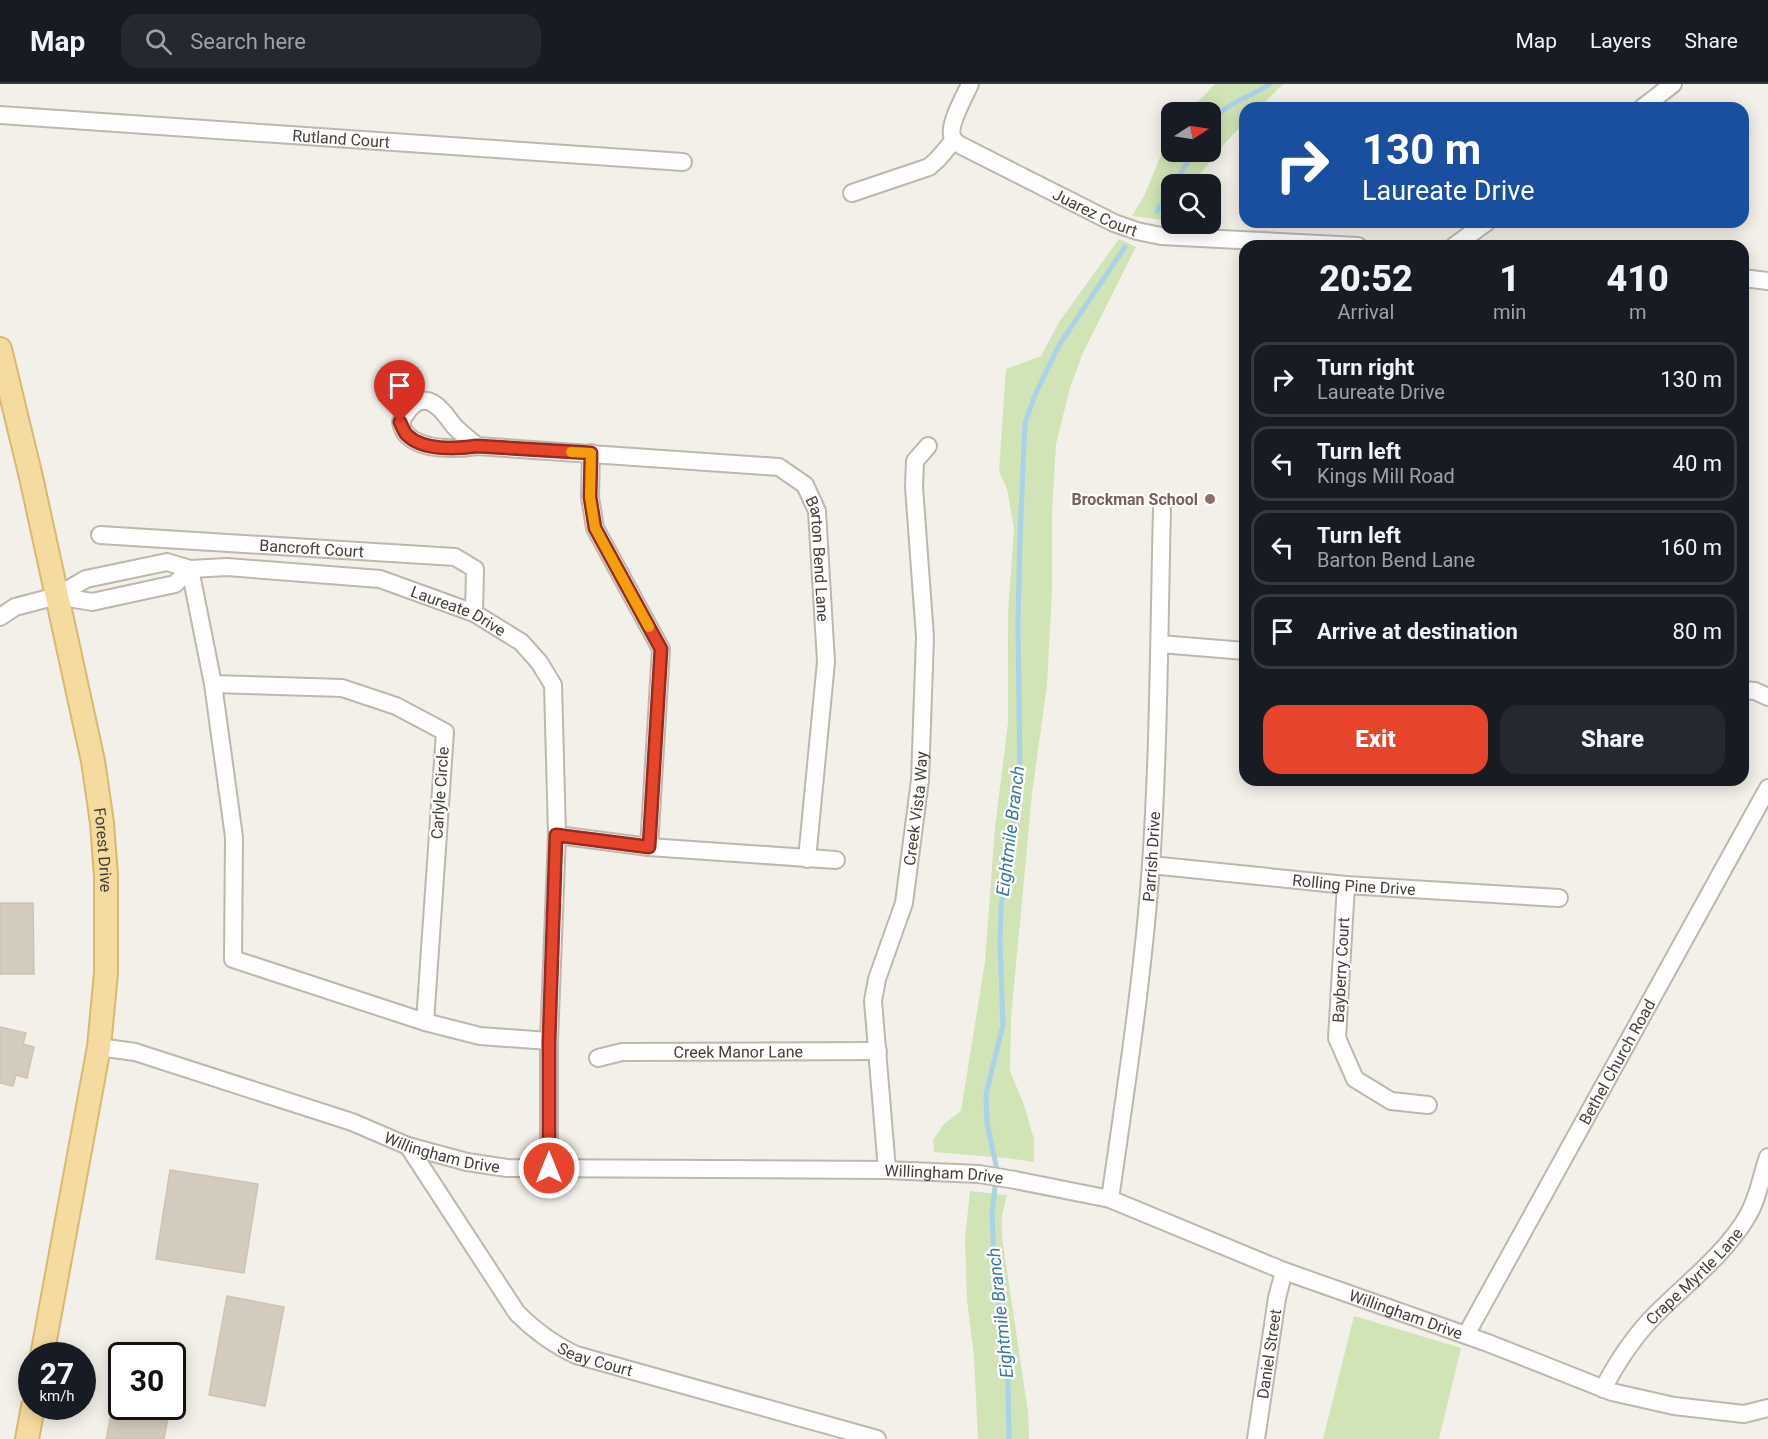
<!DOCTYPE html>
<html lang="en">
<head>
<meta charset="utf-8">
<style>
  :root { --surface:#171b24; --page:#242831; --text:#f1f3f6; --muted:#9ea1a6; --line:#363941; --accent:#e7442c }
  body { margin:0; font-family:Roboto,sans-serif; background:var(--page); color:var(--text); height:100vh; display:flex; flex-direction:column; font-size:22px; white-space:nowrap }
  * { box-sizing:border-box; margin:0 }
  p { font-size:20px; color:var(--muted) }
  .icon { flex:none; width:33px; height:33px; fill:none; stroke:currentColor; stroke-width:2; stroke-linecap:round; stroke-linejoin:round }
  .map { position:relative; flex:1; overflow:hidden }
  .panel { position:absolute; left:1239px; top:156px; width:510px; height:546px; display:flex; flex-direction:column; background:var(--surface); border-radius:18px; box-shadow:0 3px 15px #0003 }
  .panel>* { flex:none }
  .hud { position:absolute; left:1239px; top:18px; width:510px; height:126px; border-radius:18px; box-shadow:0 3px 15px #0003; background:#1a4fa0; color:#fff; overflow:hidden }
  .needle { width:39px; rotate:78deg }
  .buttons { position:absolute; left:1161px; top:18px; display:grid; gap:12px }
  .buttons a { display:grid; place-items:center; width:60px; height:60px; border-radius:12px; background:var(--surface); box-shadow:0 3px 15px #0003; font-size:30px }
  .speed { position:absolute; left:18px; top:1258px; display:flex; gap:12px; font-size:30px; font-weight:700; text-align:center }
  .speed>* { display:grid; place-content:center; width:78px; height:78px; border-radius:50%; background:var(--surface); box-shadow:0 3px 15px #0003; line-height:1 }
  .speed small { font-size:15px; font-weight:400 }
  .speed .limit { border:3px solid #111; border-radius:9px; background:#fff; color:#111 }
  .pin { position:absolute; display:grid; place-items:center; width:51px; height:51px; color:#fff; margin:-62px -26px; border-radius:50% 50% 50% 0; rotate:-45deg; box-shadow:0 0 6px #0007 }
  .pin .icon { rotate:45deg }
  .me { position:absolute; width:66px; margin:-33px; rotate:0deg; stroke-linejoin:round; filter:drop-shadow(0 0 4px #0008) }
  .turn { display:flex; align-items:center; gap:21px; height:126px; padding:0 24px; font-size:27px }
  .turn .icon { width:78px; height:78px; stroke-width:2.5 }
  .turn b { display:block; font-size:42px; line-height:51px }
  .eta { display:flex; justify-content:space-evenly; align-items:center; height:102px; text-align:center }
  .eta b { font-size:36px; font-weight:800; line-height:42px }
  .action { display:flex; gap:12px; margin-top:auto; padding:12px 24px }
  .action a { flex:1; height:69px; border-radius:18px; background:var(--accent); color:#fff; font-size:24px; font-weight:800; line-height:69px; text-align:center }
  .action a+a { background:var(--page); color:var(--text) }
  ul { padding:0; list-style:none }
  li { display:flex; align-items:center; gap:18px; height:75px; margin:0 12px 9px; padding:0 12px; border:3px solid var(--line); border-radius:18px }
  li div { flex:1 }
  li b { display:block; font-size:22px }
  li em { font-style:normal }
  header { display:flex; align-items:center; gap:36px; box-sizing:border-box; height:84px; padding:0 30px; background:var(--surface); border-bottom:2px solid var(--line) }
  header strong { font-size:28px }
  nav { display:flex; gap:33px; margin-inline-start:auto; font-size:21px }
  .search { width:420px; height:54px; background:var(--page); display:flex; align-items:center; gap:15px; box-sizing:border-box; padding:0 21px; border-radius:18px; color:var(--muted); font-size:22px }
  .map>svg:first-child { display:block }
</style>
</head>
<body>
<header>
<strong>Map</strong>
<div class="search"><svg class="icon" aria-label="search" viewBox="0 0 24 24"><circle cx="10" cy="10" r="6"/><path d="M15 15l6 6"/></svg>Search here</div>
<nav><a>Map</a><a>Layers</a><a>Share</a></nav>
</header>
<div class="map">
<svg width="1768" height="1355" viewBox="0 0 1768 1355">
  <rect width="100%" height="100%" fill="#f3f0e9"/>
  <path fill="#d0e4b5" d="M 1215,0 L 1283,0 L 1259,24 L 1245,24 L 1245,38 L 1225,59 L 1192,100 L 1172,100 L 1171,126 L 1163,136 L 1132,132 L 1144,112 L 1171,47 L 1172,68 L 1210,68 L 1210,28 L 1188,28 Z
    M 1119,155 L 1136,163 L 1082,271 L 1070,304 L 1056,360 L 1052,428 L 1052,508 L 1047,601 L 1032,710 L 1011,934 L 1010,987 L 1024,1021 L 1034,1055 L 1034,1078 L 1007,1074 L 934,1068 L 933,1056 L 944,1040 L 961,1027 L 985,878 L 995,743 L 1008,639 L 1008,529 L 1014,445 L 1007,405 L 999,387 L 1006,285 L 1041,272 L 1059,238 Z
    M 970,1107 L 1007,1111 L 1002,1132 L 1002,1153 L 1028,1328 L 1029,1355 L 978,1355 L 974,1273 L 967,1216 L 965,1155 Z
    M 1354,1232 L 1461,1264 L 1439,1355 L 1323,1355 Z"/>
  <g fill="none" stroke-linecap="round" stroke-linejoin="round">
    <path stroke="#abd2ea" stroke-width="5" d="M 1210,39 C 1225,19 1251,13 1270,0
      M 1174,100 L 1194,68
      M 1157,127 L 1172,105
      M 1009,1355 L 1008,1299 L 994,1177 L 992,1129 L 997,1086 L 987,1039 L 986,1010 L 1003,941 L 1000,859 L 1001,822 L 1020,691 L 1018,538 L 1020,452 L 1025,339 L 1035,311 L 1059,261 L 1125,163"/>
  </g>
  <path fill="#d4cbbf" stroke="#cec3b3" stroke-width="1.5" d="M 0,819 L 33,819 L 34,890 L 0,890 Z
    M 0,943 L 26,949 L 23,960 L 34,963 L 27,994 L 16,991 L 13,1002 L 0,999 Z
    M 170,1086 L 258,1100 L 244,1189 L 156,1175 Z
    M 227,1212 L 284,1223 L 265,1322 L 209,1311 Z
    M 113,1323 L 170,1323 L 164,1355 L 106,1355 Z"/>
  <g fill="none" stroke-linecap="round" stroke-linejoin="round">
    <g stroke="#beb7ac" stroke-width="20">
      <g id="minor">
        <path id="s1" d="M 970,0 C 965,12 945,45 954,56 C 956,59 959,60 962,62 L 1114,139 L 1137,147 L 1161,152 L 1358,162"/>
        <path d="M 1642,24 L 1673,0"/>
        <path id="s2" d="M 0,31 L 683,78"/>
        <path d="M 852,109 L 929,83 L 938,75 L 954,56"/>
        <path d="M 1454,162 L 1487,138"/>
        <path d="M 1743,194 L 1768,197"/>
        <path id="s3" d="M 477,362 C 457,365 423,367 407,351 C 404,348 402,343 401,338 C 411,318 425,307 443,328 C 448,333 451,339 455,343 C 462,350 470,356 477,362 L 779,383 L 805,401 L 817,427 L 826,578 L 807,775"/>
        <path d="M 591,369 L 590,413 L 595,444 L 661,565 L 649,763"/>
        <path id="s4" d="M 100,451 L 455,473 L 475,485 L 474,529"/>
        <path d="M 190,485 L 213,600 L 234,753 L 233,875 L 425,938 L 480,952 L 549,957"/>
        <path d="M 57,512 L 92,518 L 175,500 L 190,485"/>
        <path id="s5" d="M 0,533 L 15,523 L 57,512 L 86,495 L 167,478 L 190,485 L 227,483 L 380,495 L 474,529 L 521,558 L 539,578 L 553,601 L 557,751 L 549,957 L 549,1084"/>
        <path d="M 1160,560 L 1245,567"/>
        <path d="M 213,600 L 342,604 L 396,622 L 445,648 L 425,938"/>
        <path d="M 1743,606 L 1755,607 L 1768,613"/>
        <path d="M 557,751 L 649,763 L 836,776"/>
        <path id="s6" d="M 1151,781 L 1346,801 L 1559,814"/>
        <path d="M 1346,801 L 1337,954 L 1355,995 L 1391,1017 L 1428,1021"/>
        <path id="s7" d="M 99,963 L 135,968 L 352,1038 L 408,1062 L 467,1078 L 507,1084 L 887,1086 L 979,1090 L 1015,1096 L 1110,1115 L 1284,1187 L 1488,1259 L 1612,1308 L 1674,1322 L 1744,1330 L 1768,1324"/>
        <path id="s8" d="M 598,974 L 622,968 L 878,967"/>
        <path id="s9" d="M 408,1062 L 517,1229 C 535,1247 552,1260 576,1271 L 877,1355"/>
        <path id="s10" d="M 887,1086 L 873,917 L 877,895 L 904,819 L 920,696 L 925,553 L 914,403 L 915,377 L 928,362"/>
        <path id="s11" d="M 1110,1115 C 1126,1004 1143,893 1151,781 C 1159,663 1159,544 1162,426"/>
        <path id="s12" d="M 1466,1251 L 1768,704"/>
        <path id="s13" d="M 1603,1305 C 1617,1278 1634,1252 1656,1230 C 1686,1200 1725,1170 1747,1133 C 1758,1115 1761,1093 1768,1073"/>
        <path id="s14" d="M 1256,1355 L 1277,1214 L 1284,1187"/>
      </g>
    </g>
    <g stroke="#d9b870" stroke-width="26">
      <g id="major">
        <path id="s15" d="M 0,265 L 31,393 L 93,677 L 102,739 L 106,792 L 106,889 L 99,963 L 42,1272"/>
        <path d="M 27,1355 L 33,1323"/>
      </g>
    </g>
    <use href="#minor" stroke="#fff" stroke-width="16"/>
    <use href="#major" stroke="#f5db9f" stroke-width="22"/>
  </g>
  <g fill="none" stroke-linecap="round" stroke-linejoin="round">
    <g stroke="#962c1d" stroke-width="15">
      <path id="route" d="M 400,338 C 402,342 404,348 407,351 C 423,367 457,365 477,362 L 591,369 L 590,413 L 595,444 L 661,565 L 649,763 L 556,751 L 549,957 L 549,1084"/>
    </g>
    <use href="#route" stroke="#e7442c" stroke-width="10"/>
    <path stroke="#f59e0b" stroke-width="10" d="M 571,368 L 591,369 L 590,413 L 595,444 L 649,543"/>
  </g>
  <circle fill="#8d6e63" stroke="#fff" stroke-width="2" cx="1210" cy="415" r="6"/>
  <g text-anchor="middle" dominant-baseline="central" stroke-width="4.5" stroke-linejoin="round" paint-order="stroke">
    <g font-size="16" fill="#464038" stroke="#fff">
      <text stroke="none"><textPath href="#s2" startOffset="342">Rutland Court</textPath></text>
      <text stroke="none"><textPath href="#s1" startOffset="219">Juarez Court</textPath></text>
      <text stroke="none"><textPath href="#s4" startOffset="212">Bancroft Court</textPath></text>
      <text stroke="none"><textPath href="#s3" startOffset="602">Barton Bend Lane</textPath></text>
      <text stroke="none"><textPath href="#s5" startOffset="477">Laureate Drive</textPath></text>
      <text transform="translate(440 709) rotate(-86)">Carlyle Circle</text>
      <text stroke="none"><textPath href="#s10" startOffset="368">Creek Vista Way</textPath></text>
      <text stroke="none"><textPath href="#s15" startOffset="512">Forest Drive</textPath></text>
      <text stroke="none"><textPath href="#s11" startOffset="345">Parrish Drive</textPath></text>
      <text stroke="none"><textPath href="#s6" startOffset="204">Rolling Pine Drive</textPath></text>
      <text transform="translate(1341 886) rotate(-87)">Bayberry Court</text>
      <text stroke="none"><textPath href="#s8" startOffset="141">Creek Manor Lane</textPath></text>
      <text stroke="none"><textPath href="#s12" startOffset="312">Bethel Church Road</textPath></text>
      <text stroke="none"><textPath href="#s7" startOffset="360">Willingham Drive</textPath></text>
      <text stroke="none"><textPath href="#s7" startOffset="864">Willingham Drive</textPath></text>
      <text stroke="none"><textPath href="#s13" startOffset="146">Crape Myrtle Lane</textPath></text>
      <text stroke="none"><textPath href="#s7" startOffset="1350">Willingham Drive</textPath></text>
      <text stroke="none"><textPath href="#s14" startOffset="86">Daniel Street</textPath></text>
      <text stroke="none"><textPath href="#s9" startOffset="292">Seay Court</textPath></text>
    </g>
    <g font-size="16" font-weight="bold" fill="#785e54" stroke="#fff" text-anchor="end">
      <text x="1198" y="415">Brockman School</text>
    </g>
    <g font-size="18" font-style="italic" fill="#3878a1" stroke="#fff">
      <text transform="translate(1010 747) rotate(-83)">Eightmile Branch</text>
      <text transform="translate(1000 1229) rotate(-96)">Eightmile Branch</text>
    </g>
  </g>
</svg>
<div class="buttons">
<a><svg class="needle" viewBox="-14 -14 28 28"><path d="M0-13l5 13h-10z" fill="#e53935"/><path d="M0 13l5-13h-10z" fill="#9ea1a6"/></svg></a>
<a><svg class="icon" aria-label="search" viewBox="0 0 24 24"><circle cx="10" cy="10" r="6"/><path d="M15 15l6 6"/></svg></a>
</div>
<div class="speed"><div>27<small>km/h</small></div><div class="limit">30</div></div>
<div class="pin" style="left:400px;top:338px;background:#d93025"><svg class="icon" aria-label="arrive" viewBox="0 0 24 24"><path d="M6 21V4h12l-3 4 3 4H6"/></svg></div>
<svg class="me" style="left:549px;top:1084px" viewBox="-20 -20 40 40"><circle r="17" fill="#e7442c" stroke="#fff" stroke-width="3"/><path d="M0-11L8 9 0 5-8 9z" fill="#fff"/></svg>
<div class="hud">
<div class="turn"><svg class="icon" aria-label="right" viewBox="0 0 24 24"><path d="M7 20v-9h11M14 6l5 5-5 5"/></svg><div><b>130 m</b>Laureate Drive</div></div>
</div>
<section class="panel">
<div class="eta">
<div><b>20:52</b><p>Arrival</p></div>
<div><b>1</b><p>min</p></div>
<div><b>410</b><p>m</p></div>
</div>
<ul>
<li><svg class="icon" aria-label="right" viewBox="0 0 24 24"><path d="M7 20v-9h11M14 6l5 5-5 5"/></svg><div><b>Turn right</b><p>Laureate Drive</p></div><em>130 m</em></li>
<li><svg class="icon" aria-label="left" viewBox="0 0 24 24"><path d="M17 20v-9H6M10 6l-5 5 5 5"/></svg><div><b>Turn left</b><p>Kings Mill Road</p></div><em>40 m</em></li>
<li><svg class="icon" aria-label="left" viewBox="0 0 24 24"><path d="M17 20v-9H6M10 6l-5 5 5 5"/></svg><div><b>Turn left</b><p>Barton Bend Lane</p></div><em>160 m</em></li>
<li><svg class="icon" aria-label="arrive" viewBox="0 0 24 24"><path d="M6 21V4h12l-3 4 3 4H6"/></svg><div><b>Arrive at destination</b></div><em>80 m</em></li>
</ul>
<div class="action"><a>Exit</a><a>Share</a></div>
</section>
</div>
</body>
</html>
